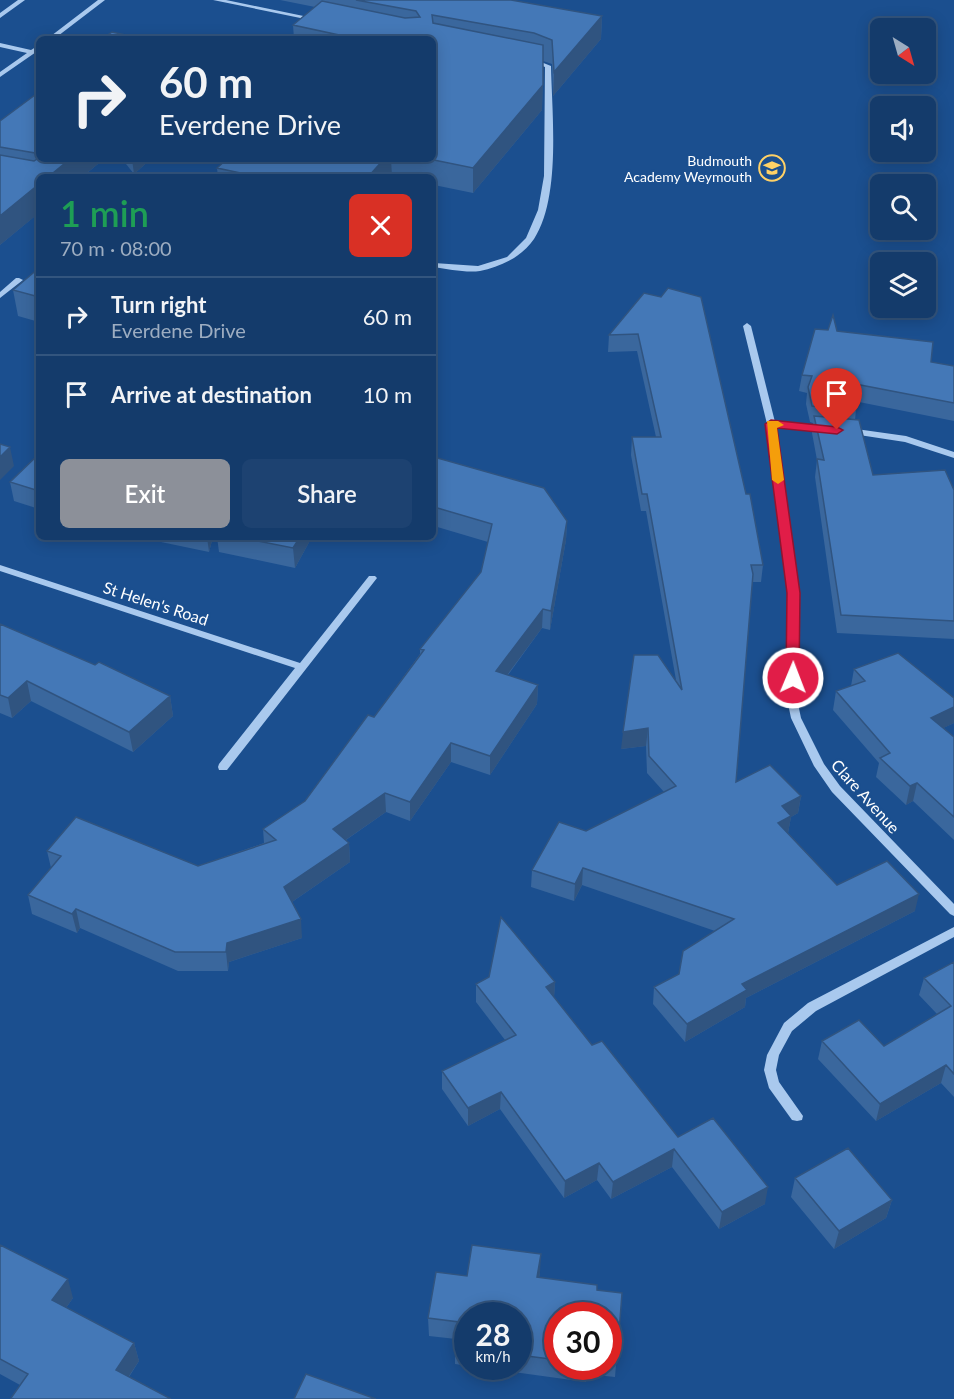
<!DOCTYPE html>
<html lang="en">
<head>
<meta charset="utf-8">
<style>
  :root { --surface:#143b6b; --page:#1d4271; --text:#f1f3f6; --muted:#9dadc1; --line:#33557e; --accent:#8c9099 }
  body { margin:0; font-family:Lato,sans-serif; background:var(--page); color:var(--text); height:100vh; display:flex; flex-direction:column; font-size:22px; white-space:nowrap }
  * { box-sizing:border-box; margin:0 }
  p { font-size:20px; color:var(--muted) }
  .icon { flex:none; width:33px; height:33px; fill:none; stroke:currentColor; stroke-width:2; stroke-linecap:round; stroke-linejoin:round }
  .map { position:relative; flex:1; overflow:hidden }
  .panel { position:absolute; left:36px; top:174px; width:400px; height:366px; display:flex; flex-direction:column; background:var(--surface); border-radius:9px; box-shadow:0 3px 15px #0003,0 0 0 2px var(--line) }
  .panel>* { flex:none }
  .guide { position:absolute; left:36px; top:36px; width:400px; height:126px; border-radius:9px; box-shadow:0 3px 15px #0003,0 0 0 2px var(--line); background:#143b6b; color:var(--text); overflow:hidden }
  .needle { width:39px; rotate:143deg }
  .tools { position:absolute; left:870px; top:18px; display:grid; gap:12px }
  .tools a { display:grid; place-items:center; width:66px; height:66px; border-radius:9px; background:var(--surface); box-shadow:0 3px 15px #0003,0 0 0 2px var(--line); font-size:30px }
  .speed { position:absolute; left:454px; top:1302px; display:flex; gap:12px; font-size:30px; font-weight:700; text-align:center }
  .speed>* { display:grid; place-content:center; width:78px; height:78px; border-radius:50%; background:var(--surface); box-shadow:0 3px 15px #0003,0 0 0 2px var(--line); line-height:1 }
  .speed small { font-size:15px; font-weight:400 }
  .speed .limit { border:9px solid #d22; background:#fff; color:#111 }
  .pin { position:absolute; display:grid; place-items:center; width:51px; height:51px; color:#fff; margin:-62px -26px; border-radius:50% 50% 50% 0; rotate:-45deg; box-shadow:0 0 6px #0007 }
  .pin .icon { rotate:45deg }
  .me { position:absolute; width:66px; margin:-33px; rotate:1deg; stroke-linejoin:round; filter:drop-shadow(0 0 4px #0008) }
  .turn { display:flex; align-items:center; gap:21px; height:126px; padding:0 24px; font-size:27px }
  .turn .icon { width:78px; height:78px; stroke-width:2.5 }
  .turn b { display:block; font-size:42px; line-height:51px }
  .round { display:grid; place-items:center; flex:none; width:63px; height:63px; border-radius:9px; background:var(--page) }
  .summary { display:flex; align-items:center; justify-content:space-between; height:102px; padding:0 24px }
  h1 { font-size:36px; font-weight:600; line-height:45px; color:#1e9e55 }
  .cta { display:flex; gap:12px; margin-top:auto; padding:12px 24px }
  .cta a { flex:1; height:69px; border-radius:9px; background:var(--accent); color:#fff; font-size:24px; font-weight:600; line-height:69px; text-align:center }
  .cta a+a { background:var(--page); color:var(--text) }
  ul { padding:0; list-style:none }
  li { display:flex; align-items:center; gap:18px; height:78px; padding:0 24px; border-top:2px solid var(--line) }
  li div { flex:1 }
  li b { display:block; font-size:22px }
  li em { font-style:normal }
  .map>svg:first-child { display:block }
</style>
</head>
<body>
<div class="map">
<svg width="954" height="1399" viewBox="0 0 954 1399">
  <rect width="100%" height="100%" fill="#1b4f8f"/>
  <g fill="none" stroke-linecap="round" stroke-linejoin="round">
    <path fill="#a9c9ee" fill-rule="evenodd" d="M 18,0 L 25,0 L 0,18 L 0,13 Z
      M 98,0 L 105,0 L 54,39 L 47,39 Z
      M 213,0 L 226,0 L 318,19 L 315,21 Z
      M 0,43 L 31,50 L 39,45 L 39,50 L 0,77 L 0,72 L 27,53 L 0,47 Z
      M 531,58 L 551,66 C 552,115 561,197 534,239 C 522,257 500,267 480,271 C 466,273 448,269 434,267 L 434,263 L 478,266 L 507,257 L 526,238 L 538,210 L 544,176 L 545,67 L 529,61 L 528,60 Z
      M 16,278 L 19,278 L 23,280 L 0,298 L 0,292 Z
      M 747,323 L 751,326 L 775,422 L 824,426 L 828,429 L 824,432 L 776,427 L 799,593 L 797,699 L 801,718 L 824,764 L 840,786 L 954,904 L 954,916 L 950,914 L 832,792 L 814,766 L 791,718 L 787,699 L 789,593 L 767,424 L 743,326 Z
      M 849,428 L 906,436 L 954,452 L 954,458 L 905,442 L 846,433 L 845,431 L 846,429 Z
      M 0,565 L 300,663 L 369,576 L 375,576 L 377,578 L 227,770 L 219,770 L 218,767 L 219,764 L 295,668 L 0,571 Z
      M 954,927 L 954,937 L 816,1011 L 792,1031 L 779,1055 L 776,1070 L 779,1082 L 803,1116 L 802,1120 L 797,1121 L 792,1120 L 769,1088 L 764,1070 L 767,1055 L 784,1023 L 808,1003 Z"/>
  </g>
  <path fill="#3a679d" fill-rule="evenodd" d="M 280,0 L 511,0 L 602,16 L 601,39 L 553,96 L 552,64 L 543,61 L 542,110 L 473,193 L 434,185 L 434,177 L 397,177 L 392,176 L 391,177 L 218,177 L 217,168 L 227,159 L 434,159 L 434,39 L 294,39 L 293,25 L 315,7 Z
    M 39,92 L 39,159 L 104,159 L 0,245 L 0,121 Z
    M 122,159 L 151,159 L 134,174 Z
    M 39,268 L 39,322 L 18,316 L 13,290 Z
    M 644,293 L 746,494 L 763,565 L 761,582 L 752,582 L 736,782 L 801,796 L 798,813 L 791,817 L 788,833 L 837,885 L 915,911 L 746,998 L 745,1007 L 685,1042 L 653,1004 L 654,987 L 679,974 L 715,931 L 582,885 L 574,901 L 531,887 L 532,870 L 586,831 L 664,792 L 647,773 L 646,746 L 621,749 L 676,680 L 646,511 L 641,511 L 631,455 L 632,437 L 656,437 L 637,351 L 608,352 L 609,335 Z
    M 837,331 L 931,362 L 954,366 L 954,421 L 854,401 L 856,410 L 855,420 L 873,475 L 954,490 L 954,639 L 837,633 L 815,477 L 817,460 L 812,433 L 813,423 L 810,422 L 806,404 L 807,393 L 799,391 L 802,375 Z
    M 39,455 L 39,509 L 14,501 L 10,482 Z
    M 434,457 L 567,521 L 566,540 L 550,630 L 542,628 L 508,675 L 538,685 L 537,704 L 490,775 L 451,762 L 410,821 L 386,812 L 346,840 L 349,843 L 350,862 L 292,902 L 302,938 L 229,962 L 228,971 L 178,971 L 80,928 L 77,933 L 32,914 L 28,895 L 51,868 L 47,851 L 198,866 L 264,843 L 263,829 L 305,801 L 374,717 L 420,654 L 420,649 L 481,572 L 488,542 L 434,526 Z
    M 137,537 L 213,537 L 209,552 Z
    M 217,537 L 312,537 L 295,568 L 219,552 Z
    M 0,624 L 95,665 L 170,696 L 173,716 L 133,752 L 31,701 L 12,718 L 0,713 Z
    M 854,669 L 954,698 L 954,723 L 943,728 L 954,737 L 954,840 L 913,801 L 906,805 L 876,777 L 879,763 L 833,710 L 836,691 L 851,686 Z
    M 954,962 L 954,1097 L 941,1083 L 876,1121 L 818,1059 L 822,1041 L 884,1046 L 937,1014 L 919,995 L 924,978 Z
    M 555,982 L 554,997 L 592,1045 L 678,1137 L 765,1204 L 719,1229 L 672,1167 L 611,1199 L 597,1180 L 564,1198 L 500,1109 L 468,1126 L 442,1089 L 442,1071 L 505,1040 L 476,1002 L 476,984 Z
    M 795,1178 L 892,1200 L 886,1218 L 834,1249 L 791,1197 Z
    M 0,1245 L 73,1298 L 66,1308 L 134,1343 L 139,1361 L 129,1377 L 171,1399 L 12,1399 L 11,1398 L 20,1385 L 0,1374 Z
    M 540,1273 L 539,1277 L 597,1290 L 622,1293 L 615,1377 L 586,1374 L 586,1382 L 470,1366 L 519,1366 L 519,1316 L 468,1316 L 468,1366 L 455,1364 L 455,1347 L 456,1339 L 429,1336 L 428,1318 L 467,1276 ZM 558,1316 L 609,1316 L 609,1366 L 558,1366 Z"/>
  <path fill="#305480" d="M 602,16 L 601,39 L 553,96 L 554,72 Z
    M 543,85 L 542,110 L 473,193 L 473,168 Z
    M 70,159 L 104,159 L 82,177 L 48,177 Z
    M 132,159 L 151,159 L 134,174 Z
    M 384,159 L 391,159 L 392,176 L 391,177 L 368,177 Z
    M 39,184 L 39,213 L 0,245 L 0,216 Z
    M 10,447 L 14,466 L 0,480 L 0,457 Z
    M 567,521 L 566,540 L 550,630 L 551,611 Z
    M 207,537 L 213,537 L 209,552 Z
    M 300,537 L 312,537 L 295,568 L 293,548 Z
    M 543,609 L 542,628 L 496,690 L 496,671 Z
    M 27,681 L 31,701 L 12,718 L 8,698 Z
    M 538,685 L 537,704 L 490,775 L 490,756 Z
    M 170,696 L 173,716 L 133,752 L 129,732 Z
    M 954,707 L 954,723 L 927,736 L 931,718 Z
    M 648,728 L 646,746 L 621,749 L 623,732 Z
    M 451,743 L 451,762 L 410,821 L 410,802 Z
    M 917,783 L 913,801 L 906,805 L 910,786 Z
    M 385,793 L 386,812 L 334,848 L 333,829 Z
    M 801,796 L 798,813 L 791,817 L 788,833 L 775,840 L 782,806 Z
    M 349,843 L 350,862 L 286,906 L 284,887 Z
    M 583,868 L 582,885 L 574,901 L 575,884 Z
    M 919,894 L 915,911 L 746,998 L 745,1007 L 685,1042 L 687,1024 L 742,984 Z
    M 76,909 L 80,928 L 77,933 L 72,914 Z
    M 301,919 L 302,938 L 229,962 L 228,971 L 226,952 L 227,943 Z
    M 555,982 L 554,1000 L 546,987 Z
    M 946,1065 L 941,1083 L 876,1121 L 880,1104 Z
    M 501,1092 L 500,1109 L 468,1126 L 468,1108 Z
    M 674,1149 L 672,1167 L 611,1199 L 613,1182 Z
    M 599,1163 L 597,1180 L 564,1198 L 565,1181 Z
    M 768,1187 L 765,1204 L 719,1229 L 722,1212 Z
    M 892,1200 L 886,1218 L 834,1249 L 839,1231 Z
    M 541,1254 L 540,1273 L 536,1295 L 537,1277 Z
    M 68,1279 L 73,1298 L 58,1319 L 52,1300 Z
    M 134,1343 L 139,1361 L 121,1388 L 116,1370 Z"/>
  <path fill="#4478b7" stroke="#305480" stroke-width="1.5" d="M 356,0 L 511,0 L 602,16 L 554,72 L 552,40 L 534,33 L 432,15 L 433,23 L 543,45 L 543,85 L 473,168 L 429,159 L 434,159 L 434,39 L 352,39 L 353,38 L 293,25 L 322,1 L 405,18 L 420,17 L 416,11 Z
    M 112,32 L 143,39 L 102,39 Z
    M 39,92 L 39,159 L 70,159 L 48,177 L 39,177 L 39,184 L 0,216 L 0,155 L 34,161 L 37,159 L 35,153 L 0,147 L 0,121 Z
    M 227,159 L 384,159 L 368,177 L 259,177 L 217,168 Z
    M 39,268 L 39,297 L 13,290 Z
    M 668,288 L 701,297 L 746,494 L 750,494 L 763,565 L 751,565 L 753,574 L 736,782 L 770,765 L 801,796 L 782,806 L 791,816 L 778,823 L 837,885 L 887,861 L 919,894 L 742,984 L 747,990 L 687,1024 L 654,987 L 679,974 L 683,951 L 734,919 L 583,868 L 575,884 L 532,870 L 559,822 L 586,831 L 676,786 L 649,756 L 648,728 L 623,732 L 634,655 L 658,655 L 682,690 L 647,494 L 642,494 L 632,437 L 661,437 L 638,334 L 609,335 L 644,293 L 661,297 Z
    M 833,315 L 837,331 L 933,342 L 931,362 L 954,366 L 954,403 L 850,383 L 856,410 L 812,406 L 808,387 L 812,376 L 802,375 L 815,329 L 828,330 Z
    M 814,416 L 859,420 L 873,475 L 945,470 L 954,490 L 954,621 L 841,615 L 817,459 L 824,460 Z
    M 0,444 L 10,447 L 0,457 Z
    M 38,455 L 39,455 L 39,491 L 10,482 Z
    M 434,457 L 544,488 L 567,521 L 551,611 L 543,609 L 496,671 L 538,685 L 490,756 L 451,743 L 410,802 L 385,793 L 333,829 L 349,843 L 284,887 L 301,919 L 227,943 L 226,952 L 175,952 L 76,909 L 72,914 L 28,895 L 61,856 L 47,851 L 76,817 L 198,866 L 276,840 L 263,829 L 305,801 L 368,715 L 374,717 L 424,650 L 420,649 L 481,572 L 492,524 L 434,507 Z
    M 238,537 L 300,537 L 293,548 Z
    M 0,624 L 95,665 L 99,662 L 170,696 L 129,732 L 27,681 L 8,698 L 0,695 Z
    M 898,653 L 954,698 L 954,707 L 931,718 L 954,737 L 954,817 L 917,783 L 910,786 L 880,758 L 890,753 L 836,691 L 865,681 L 854,669 Z
    M 501,917 L 555,982 L 546,987 L 592,1045 L 602,1041 L 678,1137 L 713,1118 L 768,1187 L 722,1212 L 674,1149 L 613,1182 L 599,1163 L 565,1181 L 501,1092 L 468,1108 L 442,1071 L 516,1035 L 476,984 L 489,977 Z
    M 954,962 L 954,1074 L 946,1065 L 880,1104 L 822,1041 L 859,1020 L 884,1046 L 951,1006 L 924,978 Z
    M 848,1148 L 892,1200 L 839,1231 L 795,1178 Z
    M 0,1245 L 68,1279 L 52,1300 L 134,1343 L 116,1370 L 171,1399 L 14,1399 L 11,1398 L 28,1374 L 0,1359 Z
    M 472,1245 L 541,1254 L 537,1277 L 597,1285 L 597,1290 L 622,1293 L 617,1360 L 609,1359 L 609,1316 L 558,1316 L 558,1360 L 519,1355 L 519,1316 L 468,1316 L 468,1348 L 455,1347 L 459,1322 L 428,1318 L 436,1272 L 467,1276 Z
    M 306,1374 L 376,1399 L 294,1399 Z"/>
  <path fill="#e11d48" stroke="#92132f" stroke-width="1.5" d="M 771,420 L 837,427 L 843,430 L 837,434 L 777,428 L 800,593 L 799,678 L 793,682 L 786,678 L 787,593 L 765,424 Z"/>
  <path fill="#f59e0b" d="M 767,421 L 778,421 L 784,425 L 777,428 L 784,480 L 778,484 L 772,480 Z"/>
  <defs>
    <g id="school-ring" transform="scale(1.35)"><circle r="9.5" fill="#1b4f8f" stroke="#ffd166" stroke-width="1.5"/><path d="M0-5L7-2L0 1L-7-2ZM-4 1L0 2.5L4 1V4Q0 6-4 4Z" fill="#ffd166"/></g>
  </defs>
  <g fill-rule="evenodd">
    <use href="#school-ring" x="772" y="168"/>
  </g>
  <g text-anchor="middle" dominant-baseline="central" stroke-width="4.5" stroke-linejoin="round" paint-order="stroke">
    <g font-size="14" fill="#fff" stroke="#1b4f8f" text-anchor="end">
      <text x="752" y="160">Budmouth<tspan x="752" dy="16">Academy Weymouth</tspan></text>
    </g>
    <g font-size="16" fill="#fff" stroke="#1b4f8f">
      <text transform="translate(156 603) rotate(18)">St Helen's Road</text>
      <text transform="translate(866 796) rotate(48)">Clare Avenue</text>
    </g>
  </g>
</svg>
<div class="tools">
<a><svg class="needle" viewBox="-14 -14 28 28"><path d="M0-13l5 13h-10z" fill="#e53935"/><path d="M0 13l5-13h-10z" fill="#9dadc1"/></svg></a>
<a><svg class="icon" aria-label="sound" viewBox="0 0 24 24"><path d="M4 9h4l5-4v14l-5-4H4zM17 9q2 3 0 6"/></svg></a>
<a><svg class="icon" aria-label="search" viewBox="0 0 24 24"><circle cx="10" cy="10" r="6"/><path d="M15 15l6 6"/></svg></a>
<a><svg class="icon" aria-label="layers" viewBox="0 0 24 24"><path d="M12 4l9 5-9 5-9-5zM3 14l9 5 9-5"/></svg></a>
</div>
<div class="speed"><div>28<small>km/h</small></div><div class="limit">30</div></div>
<div class="pin" style="left:837px;top:430px;background:#d93025"><svg class="icon" aria-label="arrive" viewBox="0 0 24 24"><path d="M6 21V4h12l-3 4 3 4H6"/></svg></div>
<svg class="me" style="left:793px;top:678px" viewBox="-20 -20 40 40"><circle r="17" fill="#e11d48" stroke="#fff" stroke-width="3"/><path d="M0-11L8 9 0 5-8 9z" fill="#fff"/></svg>
<div class="guide">
<div class="turn"><svg class="icon" aria-label="right" viewBox="0 0 24 24"><path d="M7 20v-9h11M14 6l5 5-5 5"/></svg><div><b>60 m</b>Everdene Drive</div></div>
</div>
<section class="panel">
<div class="summary"><div><h1>1 min</h1><p>70 m · 08:00</p></div><a class="round" style="background:#d93025;color:#fff"><svg class="icon" aria-label="close" viewBox="0 0 24 24"><path d="M6 6l12 12M18 6L6 18"/></svg></a></div>
<ul>
<li><svg class="icon" aria-label="right" viewBox="0 0 24 24"><path d="M7 20v-9h11M14 6l5 5-5 5"/></svg><div><b>Turn right</b><p>Everdene Drive</p></div><em>60 m</em></li>
<li><svg class="icon" aria-label="arrive" viewBox="0 0 24 24"><path d="M6 21V4h12l-3 4 3 4H6"/></svg><div><b>Arrive at destination</b></div><em>10 m</em></li>
</ul>
<div class="cta"><a>Exit</a><a>Share</a></div>
</section>
</div>
</body>
</html>
